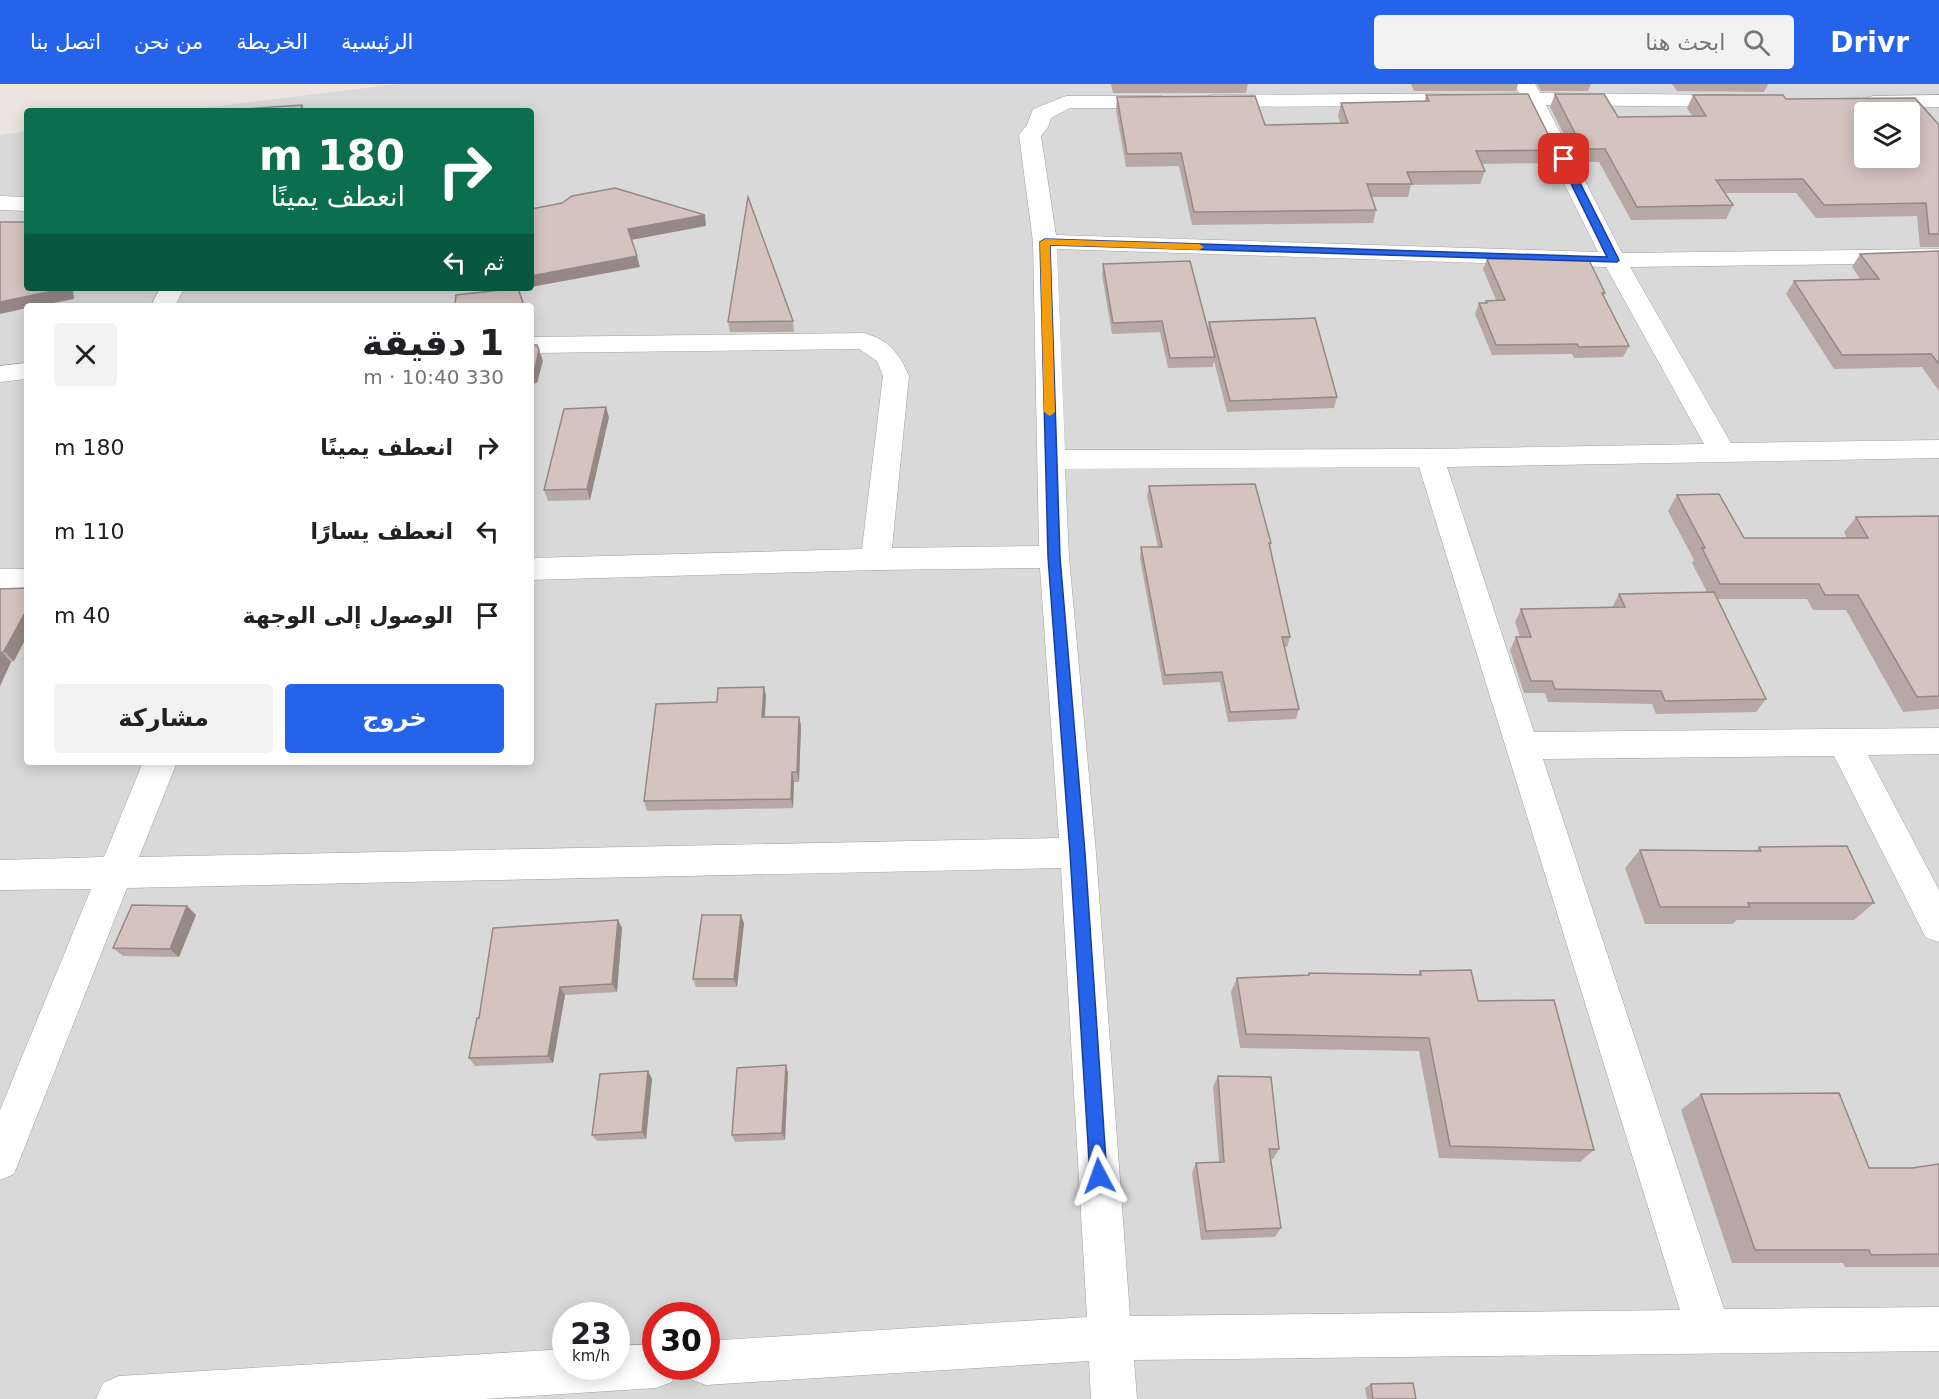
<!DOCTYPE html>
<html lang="ar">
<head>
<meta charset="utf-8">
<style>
  :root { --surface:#fff; --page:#f2f2f2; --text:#202124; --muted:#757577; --accent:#2563eb }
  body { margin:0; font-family:"DejaVu Sans",Vazirmatn,sans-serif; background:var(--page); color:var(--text); direction:rtl; height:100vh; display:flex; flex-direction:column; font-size:22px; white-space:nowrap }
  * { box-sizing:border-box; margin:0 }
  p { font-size:20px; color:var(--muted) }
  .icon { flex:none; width:33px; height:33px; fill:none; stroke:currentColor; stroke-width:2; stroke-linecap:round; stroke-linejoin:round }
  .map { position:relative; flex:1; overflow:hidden; direction:ltr }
  .panel { position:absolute; left:24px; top:219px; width:510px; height:462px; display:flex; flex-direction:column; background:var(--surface); border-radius:6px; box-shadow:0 3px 15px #0003; direction:rtl }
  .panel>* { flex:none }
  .hud { position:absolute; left:24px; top:24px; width:510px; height:183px; border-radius:6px; box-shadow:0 3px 15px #0003; direction:rtl; background:#0b6e4f; color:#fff; overflow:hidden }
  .buttons { position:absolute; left:1854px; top:18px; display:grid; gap:12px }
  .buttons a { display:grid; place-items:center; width:66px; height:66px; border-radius:6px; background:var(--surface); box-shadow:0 3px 15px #0003; font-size:30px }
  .speed { position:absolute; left:552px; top:1218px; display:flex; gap:12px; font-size:30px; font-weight:700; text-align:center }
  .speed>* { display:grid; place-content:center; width:78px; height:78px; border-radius:50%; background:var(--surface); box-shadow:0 3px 15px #0003; line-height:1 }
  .speed small { font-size:15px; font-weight:400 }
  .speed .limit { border:9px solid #d22; background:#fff; color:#111 }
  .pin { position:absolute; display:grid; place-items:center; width:51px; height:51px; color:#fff; margin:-26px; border-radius:12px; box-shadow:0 3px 9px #0006 }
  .me { position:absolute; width:66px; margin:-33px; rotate:356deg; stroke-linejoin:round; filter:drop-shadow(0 0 4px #0008) }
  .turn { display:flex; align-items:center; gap:21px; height:126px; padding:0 30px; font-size:27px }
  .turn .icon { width:78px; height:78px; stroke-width:2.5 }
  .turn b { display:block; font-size:42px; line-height:51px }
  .then { display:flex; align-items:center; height:57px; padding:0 30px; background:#0003; gap:12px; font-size:22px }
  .round { display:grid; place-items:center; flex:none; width:63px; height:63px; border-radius:6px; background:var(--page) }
  .summary { display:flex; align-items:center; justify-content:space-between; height:102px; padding:0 30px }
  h1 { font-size:36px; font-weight:700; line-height:45px }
  .button { display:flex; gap:12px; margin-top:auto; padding:12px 30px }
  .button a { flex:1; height:69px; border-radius:6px; background:var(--accent); color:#fff; font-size:24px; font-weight:700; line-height:69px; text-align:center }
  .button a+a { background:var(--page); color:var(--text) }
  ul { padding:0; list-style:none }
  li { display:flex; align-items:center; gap:18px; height:84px; padding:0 30px }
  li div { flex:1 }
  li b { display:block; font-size:22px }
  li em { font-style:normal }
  header { display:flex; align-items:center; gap:36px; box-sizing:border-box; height:84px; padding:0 30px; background:var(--accent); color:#fff }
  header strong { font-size:28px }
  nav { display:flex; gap:33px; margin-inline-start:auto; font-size:21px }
  .search { width:420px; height:54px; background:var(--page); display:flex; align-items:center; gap:15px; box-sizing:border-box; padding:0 21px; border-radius:6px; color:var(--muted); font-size:22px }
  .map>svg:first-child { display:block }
</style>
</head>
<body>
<header>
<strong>Drivr</strong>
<div class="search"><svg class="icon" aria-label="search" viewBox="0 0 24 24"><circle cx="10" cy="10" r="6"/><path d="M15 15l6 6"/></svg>ابحث هنا</div>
<nav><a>الرئيسية</a><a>الخريطة</a><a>من نحن</a><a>اتصل بنا</a></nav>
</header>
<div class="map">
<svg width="1939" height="1315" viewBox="0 0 1939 1315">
  <rect width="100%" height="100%" fill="#eee5e0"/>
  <path fill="#dad9d9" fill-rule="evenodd" d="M 399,0 L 1939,0 L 1939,1315 L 0,1315 L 0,51 L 27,47 L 27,204 L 531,204 L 531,27 L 175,27 ZM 1864,28 L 1910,28 L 1910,74 L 1864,74 ZM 27,222 L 531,222 L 531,678 L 27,678 ZM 566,1232 L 616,1232 L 616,1282 L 566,1282 ZM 656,1232 L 706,1232 L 706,1282 L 656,1282 Z"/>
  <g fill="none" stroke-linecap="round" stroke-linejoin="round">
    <g stroke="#a0a0a0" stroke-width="1">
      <path id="minor" d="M 1515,0 L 1535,0 L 1540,9 L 1734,11 L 1741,13 L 1745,17 L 1741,21 L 1734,23 L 1546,21 L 1622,169 L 1939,165 L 1939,179 L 1630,183 L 1731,359 L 1939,356 L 1939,374 L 1447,383 L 1534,648 L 1939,644 L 1939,670 L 1868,671 L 1939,806 L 1939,858 L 1926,854 L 1834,672 L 1543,675 L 1724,1225 L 1939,1223 L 1939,1267 L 1134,1276 L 1137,1315 L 1091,1315 L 1089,1277 L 706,1301 L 690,1295 L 685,1282 L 706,1282 L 706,1257 L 1087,1233 L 1061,784 L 127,804 L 14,1090 L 0,1096 L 0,1026 L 91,805 L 0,806 L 0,776 L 104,773 L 143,678 L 177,678 L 139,773 L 1059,754 L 1040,484 L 876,486 L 531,496 L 531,474 L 862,465 L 883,292 L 877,277 L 859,265 L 531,269 L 531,253 L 864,249 C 889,256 899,269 909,292 L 892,464 L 1039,462 L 1033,158 L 1019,51 L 1027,41 L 1033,25 L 1066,12 L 1161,12 L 1168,14 L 1172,18 L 1168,22 L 1161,24 L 1070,24 L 1051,34 L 1048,43 L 1041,52 L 1056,151 L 1598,168 L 1525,21 L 1213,23 L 1206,21 L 1202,17 L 1206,13 L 1213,11 L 1519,9 ZM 1057,165 L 1606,183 L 1704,360 L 1430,365 L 1065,366 ZM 1419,383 L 1680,1226 L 1130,1232 L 1096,769 L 1069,473 L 1065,385 Z
        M 1939,11 L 1939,23 L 1873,24 L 1866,22 L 1862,18 L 1866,14 L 1873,12 Z
        M 0,112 L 27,113 L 27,127 L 0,126 Z
        M 160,204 L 184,204 L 175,222 L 151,222 Z
        M 27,279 L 27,295 L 0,298 L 0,282 Z
        M 0,485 L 27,485 L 27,507 L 0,507 Z
        M 656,1260 L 656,1282 L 678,1282 L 672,1298 L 656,1304 L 484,1315 L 96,1315 L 103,1299 L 119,1292 L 566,1265 L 566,1282 L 616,1282 L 616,1262 Z"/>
    </g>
    <use href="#minor" fill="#fff" fill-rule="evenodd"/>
  </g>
  <path fill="#b7a8a5" d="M 1111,0 L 1248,0 L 1246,9 L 1113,9 Z
    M 1411,0 L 1518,0 L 1516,7 L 1414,7 Z
    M 1537,0 L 1591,0 L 1588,7 L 1541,7 Z
    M 1672,0 L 1768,0 L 1764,8 L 1677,7 Z
    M 1555,10 L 1618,33 L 1692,32 L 1687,24 L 1693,11 L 1786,15 L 1939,41 L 1939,163 L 1920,163 L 1917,132 L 1816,134 L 1796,109 L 1725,109 L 1733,121 L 1726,135 L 1631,136 L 1599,78 L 1578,78 L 1550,23 Z
    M 1426,11 L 1556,66 L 1551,79 L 1482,80 L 1485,87 L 1480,100 L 1411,101 L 1408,113 L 1372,113 L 1376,126 L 1373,139 L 1192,141 L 1179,82 L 1126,83 L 1116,26 L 1117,13 L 1265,41 L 1340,39 L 1338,32 L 1341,19 L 1425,17 Z
    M 1939,167 L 1939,307 L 1922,283 L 1834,285 L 1786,210 L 1794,197 L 1861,196 L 1852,183 L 1860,170 Z
    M 1487,175 L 1605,209 L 1603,212 L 1629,262 L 1623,273 L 1574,274 L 1572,270 L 1492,271 L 1475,230 L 1479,219 L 1485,219 L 1486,217 L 1496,216 L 1483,185 Z
    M 1103,180 L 1208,244 L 1209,238 L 1337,313 L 1334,324 L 1227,328 L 1214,277 L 1213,283 L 1168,284 L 1160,248 L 1112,250 L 1102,191 Z
    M 793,237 L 794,248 L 730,248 L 728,238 Z
    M 609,333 L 590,416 L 548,417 L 544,406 Z
    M 1149,402 L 1271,459 L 1270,464 L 1290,553 L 1287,563 L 1284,563 L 1299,625 L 1296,635 L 1228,638 L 1220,598 L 1163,601 L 1140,474 L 1141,463 L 1158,463 L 1147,412 Z
    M 1677,411 L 1744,454 L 1847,454 L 1844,448 L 1856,433 L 1939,432 L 1939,625 L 1903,628 L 1846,526 L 1813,526 L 1807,515 L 1718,515 L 1766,615 L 1756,628 L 1656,630 L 1652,620 L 1548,618 L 1545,609 L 1524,609 L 1510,566 L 1516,553 L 1520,553 L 1515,538 L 1521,525 L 1612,524 L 1619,510 L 1707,508 L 1692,479 L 1694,476 L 1668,427 Z
    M 27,504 L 27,552 L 14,577 L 11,578 L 0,602 L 0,505 Z
    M 764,603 L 766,612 L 765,633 L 799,633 L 801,642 L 799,698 L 794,698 L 793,724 L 647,727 L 644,717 L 717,618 Z
    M 1759,763 L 1874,819 L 1854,836 L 1737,836 L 1733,840 L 1645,840 L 1625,784 L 1640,766 L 1756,767 Z
    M 187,822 L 196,831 L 179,873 L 123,872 L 113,864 Z
    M 618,836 L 622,844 L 617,908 L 565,911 L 553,979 L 475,982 L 469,974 L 479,934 Z
    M 744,839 L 737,903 L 696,903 L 693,895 Z
    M 1420,887 L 1478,917 L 1594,1066 L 1580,1078 L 1439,1074 L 1419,967 L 1240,964 L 1231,908 L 1237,894 L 1308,891 L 1309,889 L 1418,891 Z
    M 786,981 L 788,989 L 785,1056 L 735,1058 L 732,1051 Z
    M 648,987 L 652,995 L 646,1055 L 597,1057 L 592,1051 Z
    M 1218,992 L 1279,1065 L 1273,1075 L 1271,1075 L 1281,1144 L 1275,1153 L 1201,1156 L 1192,1089 L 1196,1079 L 1219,1078 L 1213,1003 Z
    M 1701,1010 L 1869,1084 L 1912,1084 L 1939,1080 L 1939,1183 L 1845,1183 L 1843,1179 L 1732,1179 L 1681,1026 Z
    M 1371,1300 L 1416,1315 L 1367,1315 L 1365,1304 Z"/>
  <path fill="#958886" d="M 302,21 L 305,27 L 300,27 Z
    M 705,131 L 706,142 L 631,156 L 628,145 Z
    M 637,172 L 640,183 L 531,203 L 531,192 Z
    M 67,204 L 73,204 L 74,215 L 38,222 L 27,222 L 27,224 L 0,230 L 0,218 Z
    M 531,242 L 534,251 L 531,252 Z
    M 539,266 L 543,277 L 537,299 L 531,300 L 531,289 Z
    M 606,323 L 609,333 L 590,416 L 587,405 Z
    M 27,525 L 27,552 L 14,577 L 4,567 Z
    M 2,568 L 11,578 L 0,602 L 0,572 Z
    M 764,603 L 766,612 L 764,643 L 762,633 Z
    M 799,633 L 801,642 L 799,698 L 797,688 Z
    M 792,688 L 794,698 L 793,724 L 791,715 Z
    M 187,822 L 196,831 L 179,873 L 170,865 Z
    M 741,831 L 744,839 L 737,903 L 734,895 Z
    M 618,836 L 622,844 L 617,908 L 612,900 Z
    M 560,903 L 565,911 L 553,979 L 548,972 Z
    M 786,981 L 788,989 L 785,1056 L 782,1049 Z
    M 648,987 L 652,995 L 646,1055 L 642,1048 Z"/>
  <path fill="#d5c3c0" stroke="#958886" stroke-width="1.5" fill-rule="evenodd" d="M 1528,10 L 1556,66 L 1476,67 L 1485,87 L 1407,88 L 1412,100 L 1367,100 L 1376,126 L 1194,128 L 1181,69 L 1127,70 L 1117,13 L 1255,12 L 1265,41 L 1348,39 L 1341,19 L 1429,17 L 1426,11 Z
    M 1555,10 L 1604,10 L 1618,33 L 1706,32 L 1693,11 L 1783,11 L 1786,15 L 1915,14 L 1939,41 L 1939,150 L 1929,150 L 1926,119 L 1824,121 L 1803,95 L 1716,96 L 1733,121 L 1637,123 L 1605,65 L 1583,65 ZM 1864,28 L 1910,28 L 1910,74 L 1864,74 Z
    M 302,21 L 300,27 L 229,27 L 230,26 Z
    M 615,104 L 705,131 L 628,145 L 637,172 L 531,192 L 531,125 L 562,119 L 572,112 Z
    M 748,113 L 793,237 L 728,238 Z
    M 0,138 L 27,138 L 27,204 L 67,204 L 0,218 Z
    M 1939,167 L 1939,280 L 1931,270 L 1842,271 L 1794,197 L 1879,195 L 1860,170 Z
    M 1588,174 L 1605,209 L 1602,209 L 1629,262 L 1579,263 L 1577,260 L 1496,261 L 1479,219 L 1487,219 L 1486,217 L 1505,216 L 1487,175 Z
    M 1190,177 L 1215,273 L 1170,274 L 1162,237 L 1113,239 L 1103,180 Z
    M 518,204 L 524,222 L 455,222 L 456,211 Z
    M 1315,234 L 1337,313 L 1230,317 L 1209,238 Z
    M 531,261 L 537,261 L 539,266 L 534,289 L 531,289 Z
    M 606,323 L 587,405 L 544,406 L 564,325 Z
    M 1255,400 L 1271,459 L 1269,459 L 1290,553 L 1282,553 L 1299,625 L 1230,628 L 1222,588 L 1165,591 L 1141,463 L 1162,463 L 1149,402 Z
    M 1719,410 L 1744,454 L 1868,454 L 1856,433 L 1939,432 L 1939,612 L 1917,613 L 1858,511 L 1825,511 L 1819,500 L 1720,500 L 1702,464 L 1705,464 L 1677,411 Z
    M 27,504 L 27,525 L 4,567 L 2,568 L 0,572 L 0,505 Z
    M 1714,508 L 1766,615 L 1665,617 L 1661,607 L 1555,605 L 1552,597 L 1531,597 L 1516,553 L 1531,553 L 1521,525 L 1625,523 L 1619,510 Z
    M 764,603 L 762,633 L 799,633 L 797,688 L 792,688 L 791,715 L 644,717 L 656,620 L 717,618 L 718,604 Z
    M 1847,762 L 1874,819 L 1748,819 L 1750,823 L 1660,823 L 1640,766 L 1761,767 L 1759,763 Z
    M 132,821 L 187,822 L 170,865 L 113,864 Z
    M 702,831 L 741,831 L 734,895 L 693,895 Z
    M 618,836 L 612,900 L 560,903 L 548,972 L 469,974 L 477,934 L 479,934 L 493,844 Z
    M 1471,886 L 1478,917 L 1554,916 L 1594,1066 L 1450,1062 L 1429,954 L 1246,950 L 1237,894 L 1309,891 L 1309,889 L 1421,891 L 1420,887 Z
    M 786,981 L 782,1049 L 732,1051 L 737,984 Z
    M 648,987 L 642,1048 L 592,1051 L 600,990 Z
    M 1218,992 L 1271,993 L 1279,1065 L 1269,1065 L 1281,1144 L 1206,1147 L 1196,1079 L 1224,1078 Z
    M 1839,1009 L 1869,1084 L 1912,1084 L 1939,1080 L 1939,1170 L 1871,1171 L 1869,1166 L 1755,1166 L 1701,1010 Z
    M 1413,1299 L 1416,1315 L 1373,1315 L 1371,1300 Z"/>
  <path fill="#2563eb" stroke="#184099" stroke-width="1.5" d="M 1564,72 L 1568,75 L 1619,176 L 1617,178 L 1050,161 L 1060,473 L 1085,769 L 1107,1092 L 1105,1098 L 1099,1101 L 1093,1098 L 1090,1092 L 1070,769 L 1048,473 L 1040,158 L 1045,155 L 1607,173 L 1559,75 Z"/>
  <path fill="#f59e0b" d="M 1045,155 L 1199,160 L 1204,163 L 1199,166 L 1050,161 L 1055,328 L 1050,332 L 1044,328 L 1040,158 Z"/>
</svg>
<div class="buttons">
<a><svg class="icon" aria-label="layers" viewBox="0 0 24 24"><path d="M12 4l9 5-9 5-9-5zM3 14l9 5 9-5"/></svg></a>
</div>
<div class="speed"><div>23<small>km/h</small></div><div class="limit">30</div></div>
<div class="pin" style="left:1564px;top:75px;background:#d93025"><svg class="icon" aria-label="arrive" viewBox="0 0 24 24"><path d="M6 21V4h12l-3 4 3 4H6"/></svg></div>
<svg class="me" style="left:1099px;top:1092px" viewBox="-20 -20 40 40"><path d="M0-17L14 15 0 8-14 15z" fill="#2563eb" stroke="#fff" stroke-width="4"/></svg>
<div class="hud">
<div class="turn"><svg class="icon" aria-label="right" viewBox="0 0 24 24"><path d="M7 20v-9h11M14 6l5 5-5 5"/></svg><div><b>180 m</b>انعطف يمينًا</div></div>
<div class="then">ثم<svg class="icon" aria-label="left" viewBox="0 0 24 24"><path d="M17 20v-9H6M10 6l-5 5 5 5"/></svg></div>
</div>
<section class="panel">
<div class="summary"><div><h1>1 دقيقة</h1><p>330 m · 10:40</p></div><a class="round"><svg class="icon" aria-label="close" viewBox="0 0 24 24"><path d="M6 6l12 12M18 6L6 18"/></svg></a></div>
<ul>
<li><svg class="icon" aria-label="right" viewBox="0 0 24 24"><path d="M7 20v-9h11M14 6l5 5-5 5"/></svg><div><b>انعطف يمينًا</b></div><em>180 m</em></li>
<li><svg class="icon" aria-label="left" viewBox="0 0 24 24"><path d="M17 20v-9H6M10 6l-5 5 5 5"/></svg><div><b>انعطف يسارًا</b></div><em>110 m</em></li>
<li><svg class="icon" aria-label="arrive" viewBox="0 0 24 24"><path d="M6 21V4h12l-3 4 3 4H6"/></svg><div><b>الوصول إلى الوجهة</b></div><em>40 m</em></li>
</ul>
<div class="button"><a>خروج</a><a>مشاركة</a></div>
</section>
</div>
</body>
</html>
